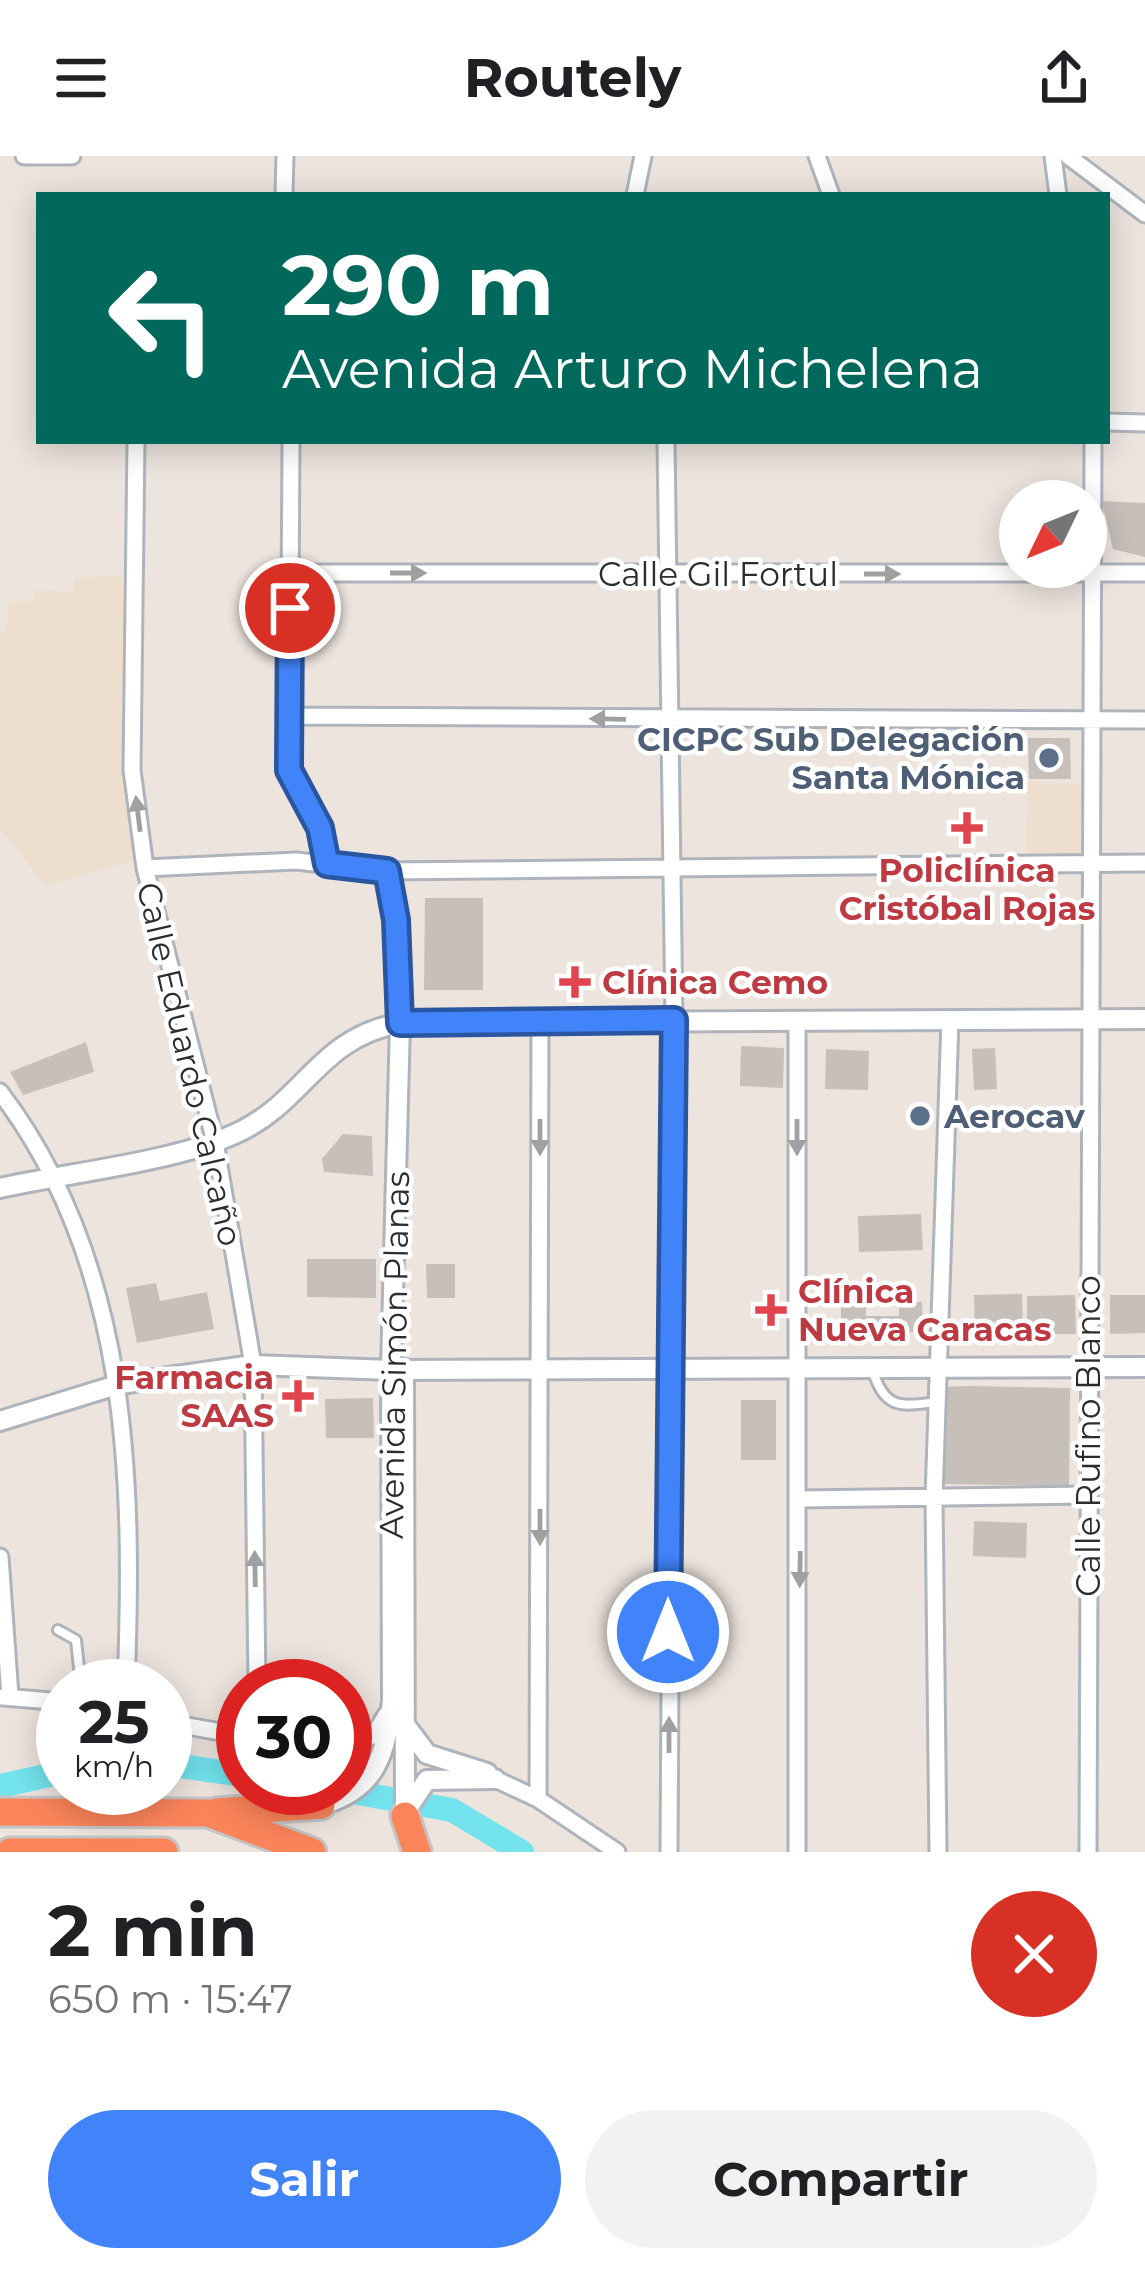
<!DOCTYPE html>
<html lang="es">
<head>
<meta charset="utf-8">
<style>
  :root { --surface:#fff; --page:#f2f2f2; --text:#202124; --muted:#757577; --accent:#4183f8 }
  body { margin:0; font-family:Montserrat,sans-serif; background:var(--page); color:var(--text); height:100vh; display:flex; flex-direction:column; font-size:45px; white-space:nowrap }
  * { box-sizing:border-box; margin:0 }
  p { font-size:39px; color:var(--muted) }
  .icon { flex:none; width:66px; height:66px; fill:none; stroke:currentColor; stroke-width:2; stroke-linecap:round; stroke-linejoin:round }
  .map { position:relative; height:1696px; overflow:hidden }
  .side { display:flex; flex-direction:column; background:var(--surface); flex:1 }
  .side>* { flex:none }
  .top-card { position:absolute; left:36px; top:36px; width:1074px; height:252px; border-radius:0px; box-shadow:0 6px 30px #0003; background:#00695c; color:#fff; overflow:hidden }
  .needle { width:78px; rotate:227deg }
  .buttons { position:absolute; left:999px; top:324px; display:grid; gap:24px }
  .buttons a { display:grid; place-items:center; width:108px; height:108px; border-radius:50%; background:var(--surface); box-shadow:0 6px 30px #0003; font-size:60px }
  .speed { position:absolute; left:36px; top:1503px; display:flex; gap:24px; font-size:60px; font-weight:700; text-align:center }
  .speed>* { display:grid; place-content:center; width:156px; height:156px; border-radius:50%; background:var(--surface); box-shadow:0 6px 30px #0003; line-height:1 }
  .speed small { font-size:30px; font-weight:400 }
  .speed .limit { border:18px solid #d22; background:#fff; color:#111 }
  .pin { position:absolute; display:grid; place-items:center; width:102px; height:102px; color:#fff; margin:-51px; border:6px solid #fff; border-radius:50%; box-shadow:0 3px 12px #0007 }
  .me { position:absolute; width:132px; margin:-66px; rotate:0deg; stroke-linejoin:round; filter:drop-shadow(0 0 9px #0008) }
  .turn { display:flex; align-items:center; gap:42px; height:252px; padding:0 48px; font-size:54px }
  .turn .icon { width:156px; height:156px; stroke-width:2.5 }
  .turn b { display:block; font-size:84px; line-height:102px }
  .round { display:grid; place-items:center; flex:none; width:126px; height:126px; border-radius:63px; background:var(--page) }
  .overview { display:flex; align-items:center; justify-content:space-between; height:204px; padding:0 48px }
  h1 { font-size:72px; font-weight:700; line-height:90px }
  .primary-button { display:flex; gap:24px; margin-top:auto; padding:24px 48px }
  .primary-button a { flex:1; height:138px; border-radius:72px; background:var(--accent); color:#fff; font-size:48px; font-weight:700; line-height:138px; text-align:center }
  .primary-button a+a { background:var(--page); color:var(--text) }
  header { display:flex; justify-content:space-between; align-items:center; height:156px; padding:0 48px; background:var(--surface); font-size:54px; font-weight:700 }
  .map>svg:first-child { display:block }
</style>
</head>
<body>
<header><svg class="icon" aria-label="menu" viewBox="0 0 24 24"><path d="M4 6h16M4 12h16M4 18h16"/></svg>Routely<svg class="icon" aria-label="share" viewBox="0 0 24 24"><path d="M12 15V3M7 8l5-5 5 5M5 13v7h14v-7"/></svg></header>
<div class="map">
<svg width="1145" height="1696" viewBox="0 0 1145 1696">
  <rect width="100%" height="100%" fill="#ede4de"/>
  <path fill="#eedece" d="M 122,419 L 135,704 L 45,730 L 0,672 L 0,478 L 7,473 L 9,446 L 33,445 L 36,434 L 73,436 L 75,422 Z
    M 1028,626 L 1087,628 L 1085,702 L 1026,702 Z"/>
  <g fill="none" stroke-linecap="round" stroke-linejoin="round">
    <path stroke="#73e3ee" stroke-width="24" d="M 165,1608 L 243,1619
      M 0,1630 L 63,1616
      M 330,1632 L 452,1654 L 522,1696"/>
  </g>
  <path fill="#c6bfba" d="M 1102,345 L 1145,347 L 1145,401 L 1113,393 Z
    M 1028,582 L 1070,582 L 1071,623 L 1029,623 Z
    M 425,742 L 483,742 L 483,834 L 424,834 Z
    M 86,886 L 94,916 L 23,939 L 10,916 Z
    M 741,890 L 784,892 L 783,932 L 740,930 Z
    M 995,892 L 997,933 L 974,934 L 972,893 Z
    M 826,893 L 869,895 L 868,934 L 825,933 Z
    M 343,978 L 372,980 L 373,1020 L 324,1016 L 322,1003 Z
    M 921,1058 L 923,1094 L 859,1096 L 858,1060 Z
    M 307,1103 L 376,1103 L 376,1142 L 307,1141 Z
    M 426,1108 L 455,1108 L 455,1142 L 427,1142 Z
    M 156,1127 L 160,1145 L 207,1136 L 214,1173 L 137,1187 L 126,1132 Z
    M 1022,1138 L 1023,1177 L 975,1177 L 974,1139 Z
    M 1075,1139 L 1076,1178 L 1027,1178 L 1027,1140 Z
    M 1110,1139 L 1145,1139 L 1145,1177 L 1110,1178 Z
    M 841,1146 L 866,1146 L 866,1160 L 899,1160 L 899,1146 L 922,1146 L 923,1176 L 841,1177 Z
    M 967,1230 L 1070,1232 L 1069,1330 L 942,1328 L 943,1231 Z
    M 373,1242 L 374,1282 L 326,1282 L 325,1243 Z
    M 741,1244 L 776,1244 L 776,1304 L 741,1304 Z
    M 974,1365 L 1027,1367 L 1026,1402 L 973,1400 Z"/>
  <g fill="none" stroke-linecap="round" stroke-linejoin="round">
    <g stroke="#afb4bc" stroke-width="14">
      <path id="service" d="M 872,1213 C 885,1253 898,1251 937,1246
        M 58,1474 L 76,1484 L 81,1530"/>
    </g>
    <g stroke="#afb4bc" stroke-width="21">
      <path id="minor" d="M 24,0 L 72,0
        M 817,0 L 831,39
        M 1053,0 L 1058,39
        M 1068,0 L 1145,58
        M 284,39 L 285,0
        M 635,39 L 643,0
        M 1107,266 L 1145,267
        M 136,285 L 132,614 L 145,712 L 215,986 L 253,1209 L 257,1530
        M 291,285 L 289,613 L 320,672 L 327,708
        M 666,285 L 674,864 L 669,1696
        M 291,417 L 1145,417
        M 290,560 L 1145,564
        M 145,712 L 296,705 L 387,715 L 1145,707
        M 387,715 L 396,765 L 400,867
        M 0,936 C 130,1107 134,1325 126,1530
        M 800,1343 L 1087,1339
        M 0,1401 L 10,1540
        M 3,1541 L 63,1546
        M 165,1566 L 243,1580
        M 495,1623 L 538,1643 L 617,1696
        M 538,1643 L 540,864
        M 797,1696 L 797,864
        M 938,1696 L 934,1342 L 950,864
        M 1088,1696 L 1093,285"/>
    </g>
    <g stroke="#afb4bc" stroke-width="24">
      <path id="tertiary" d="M 0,1032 C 71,1016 180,1006 243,974 C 307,941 320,882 400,867 L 1145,863
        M 404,1213 L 405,1660
        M 0,1265 L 120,1228 L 253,1209 L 391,1214 L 1145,1211
        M 406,1570 L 427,1598 L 487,1617
        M 345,1588 L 377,1577 L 387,1560
        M 321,1649 C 377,1634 386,1597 392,1544 L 391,1214 L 400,867
        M 408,1652 L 427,1624 L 495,1623"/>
    </g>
    <g stroke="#c4c4c4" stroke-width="33">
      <path id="motorway" d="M 0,1656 L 208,1657 L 312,1696
        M 217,1656 L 321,1649
        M 405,1660 L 417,1696
        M 10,1696 L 164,1696"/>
    </g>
    <use href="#service" stroke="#fff" stroke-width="8"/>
    <use href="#minor" stroke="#fff" stroke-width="15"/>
    <use href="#tertiary" stroke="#fff" stroke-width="18"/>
    <use href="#motorway" stroke="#fc845a" stroke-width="27"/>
  </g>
  <defs><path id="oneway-solid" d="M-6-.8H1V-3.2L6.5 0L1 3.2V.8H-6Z" transform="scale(3)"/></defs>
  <g fill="#a0a0a0">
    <use href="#oneway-solid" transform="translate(408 417)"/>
    <use href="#oneway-solid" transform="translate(882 418)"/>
    <use href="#oneway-solid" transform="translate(608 563) rotate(-179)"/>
    <use href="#oneway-solid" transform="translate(138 658) rotate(-97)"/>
    <use href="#oneway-solid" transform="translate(540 981) rotate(90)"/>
    <use href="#oneway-solid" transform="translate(797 981) rotate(90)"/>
    <use href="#oneway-solid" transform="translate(540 1371) rotate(90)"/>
    <use href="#oneway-solid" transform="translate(255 1413) rotate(-91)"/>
    <use href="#oneway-solid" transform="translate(800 1413) rotate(91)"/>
    <use href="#oneway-solid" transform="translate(669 1579) rotate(-90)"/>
  </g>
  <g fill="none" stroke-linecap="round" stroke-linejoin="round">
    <g stroke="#2a55a1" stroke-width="30">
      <path id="route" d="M 290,452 L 289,614 L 320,672 L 327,708 L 387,715 L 396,764 L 400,867 L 674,864 L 668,1476"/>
    </g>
    <use href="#route" stroke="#4183f8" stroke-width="21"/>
  </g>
  <g fill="#5c6f8a" stroke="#fff" stroke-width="4.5">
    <circle cx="1049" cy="602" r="12"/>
    <circle cx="920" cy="960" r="12"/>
  </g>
  <g fill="#e0444e" stroke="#fff" stroke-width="4.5">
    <path d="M961 654h12v12h12v12h-12v12h-12v-12h-12v-12h12z"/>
    <path d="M569 808h12v12h12v12h-12v12h-12v-12h-12v-12h12z"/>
    <path d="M765 1136h12v12h12v12h-12v12h-12v-12h-12v-12h12z"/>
    <path d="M292 1222h12v12h12v12h-12v12h-12v-12h-12v-12h12z"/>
  </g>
  <g text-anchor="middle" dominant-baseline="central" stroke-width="9" stroke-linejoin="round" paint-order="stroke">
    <g font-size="33" fill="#2c2c2c" stroke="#fff">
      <text x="718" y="418">Calle Gil Fortul</text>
      <text transform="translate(190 908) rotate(77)">Calle Eduardo Calcaño</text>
      <text transform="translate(394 1199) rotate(-89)">Avenida Simón Planas</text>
      <text transform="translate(1088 1280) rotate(-90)">Calle Rufino Blanco</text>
    </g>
    <g font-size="33" font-weight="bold" fill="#4e5e75" stroke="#fff" text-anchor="end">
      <text x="1025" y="583">CICPC Sub Delegación<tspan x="1025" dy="38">Santa Mónica</tspan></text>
      <text x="944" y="960" text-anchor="start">Aerocav</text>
    </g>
    <g font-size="33" font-weight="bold" fill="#be3a42" stroke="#fff" text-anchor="start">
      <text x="967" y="714" text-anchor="middle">Policlínica<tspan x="967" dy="38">Cristóbal Rojas</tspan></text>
      <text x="602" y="826">Clínica Cemo</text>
      <text x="798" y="1135">Clínica<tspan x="798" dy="38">Nueva Caracas</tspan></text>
      <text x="274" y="1221" text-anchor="end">Farmacia<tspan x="274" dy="38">SAAS</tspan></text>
    </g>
  </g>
</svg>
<div class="buttons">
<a><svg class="needle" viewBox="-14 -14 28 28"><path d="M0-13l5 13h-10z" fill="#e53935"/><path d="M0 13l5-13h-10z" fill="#757577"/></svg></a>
</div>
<div class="speed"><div>25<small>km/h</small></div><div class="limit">30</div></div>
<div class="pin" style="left:290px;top:452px;background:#d93025"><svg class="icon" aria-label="arrive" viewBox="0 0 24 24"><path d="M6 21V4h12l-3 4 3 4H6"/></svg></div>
<svg class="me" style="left:668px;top:1476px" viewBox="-20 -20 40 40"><circle r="17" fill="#4183f8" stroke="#fff" stroke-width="3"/><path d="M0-11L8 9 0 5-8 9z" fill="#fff"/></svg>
<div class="top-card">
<div class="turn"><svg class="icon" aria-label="left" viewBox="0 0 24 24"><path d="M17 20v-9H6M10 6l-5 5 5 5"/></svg><div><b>290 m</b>Avenida Arturo Michelena</div></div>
</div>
</div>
<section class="side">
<div class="overview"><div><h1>2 min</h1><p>650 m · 15:47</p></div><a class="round" style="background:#d93025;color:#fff"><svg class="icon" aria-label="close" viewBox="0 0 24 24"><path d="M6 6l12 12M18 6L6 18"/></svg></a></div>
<div class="primary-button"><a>Salir</a><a>Compartir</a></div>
</section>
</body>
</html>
